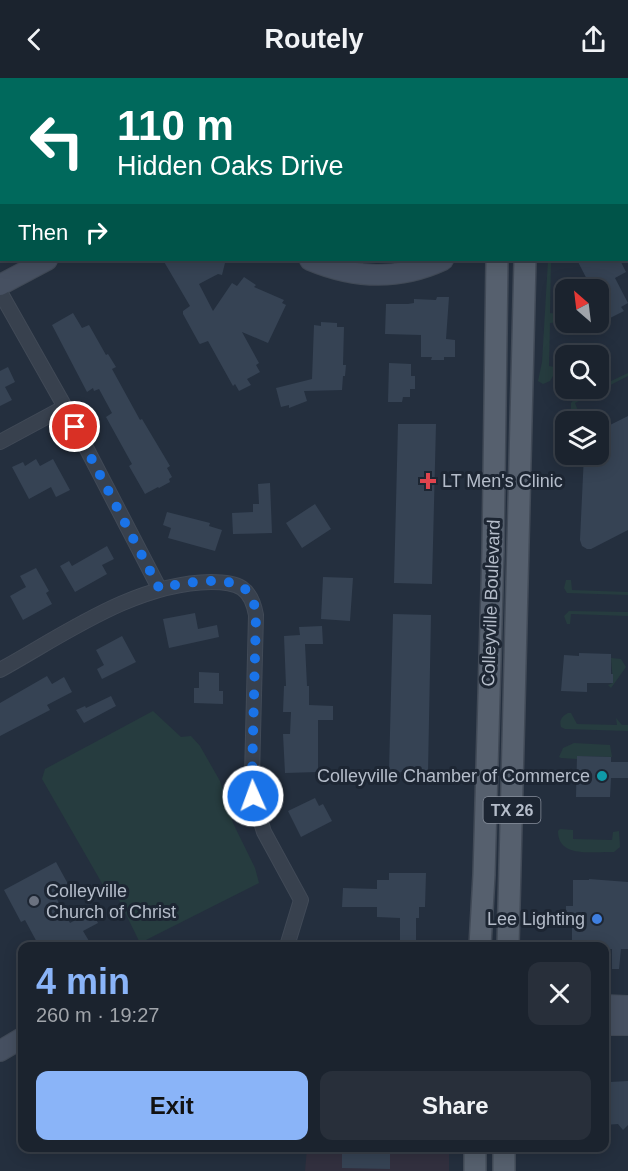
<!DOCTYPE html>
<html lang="en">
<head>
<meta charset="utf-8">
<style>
  :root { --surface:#1b232e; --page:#282f3a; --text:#f1f3f6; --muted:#a0a4aa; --line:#39404a; --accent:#8ab4f8 }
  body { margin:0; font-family:Helvetica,sans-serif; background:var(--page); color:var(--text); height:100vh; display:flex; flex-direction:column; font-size:22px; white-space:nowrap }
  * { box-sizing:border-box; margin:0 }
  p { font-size:20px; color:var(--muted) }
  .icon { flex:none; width:33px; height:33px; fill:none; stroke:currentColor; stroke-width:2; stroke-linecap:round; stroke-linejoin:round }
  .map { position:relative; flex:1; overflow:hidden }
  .drawer { position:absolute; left:18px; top:864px; width:591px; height:210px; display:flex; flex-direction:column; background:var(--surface); border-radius:12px; box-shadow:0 3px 15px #0003,0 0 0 2px var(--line) }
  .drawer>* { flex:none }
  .guide { position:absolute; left:0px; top:0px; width:628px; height:183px; box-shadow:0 3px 15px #0003,0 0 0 2px var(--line); background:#00695c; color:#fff; overflow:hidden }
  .needle { width:39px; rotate:332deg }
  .fabs { position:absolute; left:555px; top:201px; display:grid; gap:12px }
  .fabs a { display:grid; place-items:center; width:54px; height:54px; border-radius:12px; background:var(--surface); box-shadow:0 3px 15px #0003,0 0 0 2px var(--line); font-size:30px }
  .pin { position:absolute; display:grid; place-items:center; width:51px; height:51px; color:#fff; margin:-26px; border:3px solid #fff; border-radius:50%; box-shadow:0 2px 6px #0007 }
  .me { position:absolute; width:66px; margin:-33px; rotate:358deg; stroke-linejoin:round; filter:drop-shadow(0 0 4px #0008) }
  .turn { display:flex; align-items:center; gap:21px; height:126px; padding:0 18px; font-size:27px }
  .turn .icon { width:78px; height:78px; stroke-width:2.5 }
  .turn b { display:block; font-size:42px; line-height:51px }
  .then { display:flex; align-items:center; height:57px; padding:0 18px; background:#0003; gap:12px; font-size:22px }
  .round { display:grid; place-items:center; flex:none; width:63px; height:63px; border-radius:12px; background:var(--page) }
  .overview { display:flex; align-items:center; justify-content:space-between; height:102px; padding:0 18px }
  h1 { font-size:36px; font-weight:600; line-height:45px; color:var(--accent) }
  .primary-button { display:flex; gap:12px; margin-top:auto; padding:12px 18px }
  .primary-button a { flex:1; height:69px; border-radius:12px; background:var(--accent); color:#111; font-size:24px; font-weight:600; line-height:69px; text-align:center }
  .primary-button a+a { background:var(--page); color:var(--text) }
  header { display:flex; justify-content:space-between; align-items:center; height:78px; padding:0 18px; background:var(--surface); font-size:27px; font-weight:600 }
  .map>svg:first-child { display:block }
</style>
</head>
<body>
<header><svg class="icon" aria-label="back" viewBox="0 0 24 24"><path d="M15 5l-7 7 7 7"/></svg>Routely<svg class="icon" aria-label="share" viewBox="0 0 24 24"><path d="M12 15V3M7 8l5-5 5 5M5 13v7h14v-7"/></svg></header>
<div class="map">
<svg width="628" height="1093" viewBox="0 0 628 1093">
  <rect width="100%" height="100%" fill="#242f3e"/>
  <path fill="#32303f" d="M 307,1070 L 449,1070 L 449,1093 L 305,1093 Z"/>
  <path fill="#263c3f" d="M 548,182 L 560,182 L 560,183 L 551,185 L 550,235 L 559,236 L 560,244 L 550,245 L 549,288 L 554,289 L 553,298 L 550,303 L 543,306 L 538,303 L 542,284 Z
    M 628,295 L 628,298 L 575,325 L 578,333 L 575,334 L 571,332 L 571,325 L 575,320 Z
    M 566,502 L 571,502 L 572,512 L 628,514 L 628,517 L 567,515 L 564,510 Z
    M 569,533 L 628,534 L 628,538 L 571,536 L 570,546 L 567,546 L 564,538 Z
    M 611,580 L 621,581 L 626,589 L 611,610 L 608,607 L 613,605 Z
    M 153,633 L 181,659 L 191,658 L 200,668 L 220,703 L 233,745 L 255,790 L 259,805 L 140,865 L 114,812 L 107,814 L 42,701 L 45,691 Z
    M 568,635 L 571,635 L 577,646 L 617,647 L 616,640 L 622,647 L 628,647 L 628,653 L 565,651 L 561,649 C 559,642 562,638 568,635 Z
    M 574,665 L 610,667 L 612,679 L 577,678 L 577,681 L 561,680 L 559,679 L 563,670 Z
    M 560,751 L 573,752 L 573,761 L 612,762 L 613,754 L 619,753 L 620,769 L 614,774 C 594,773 558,781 558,753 Z"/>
  <path fill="#364354" d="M 163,182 L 217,182 L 225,185 L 222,197 L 218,196 L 199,206 L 213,233 L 232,205 L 237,208 L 244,199 L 256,207 L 254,209 L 284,222 L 282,225 L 286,227 L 268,265 L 242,254 L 259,285 L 256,287 L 260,294 L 247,301 L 251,307 L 239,313 L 235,306 L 233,308 L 208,263 L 200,266 L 199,265 L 183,236 L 183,233 L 190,228 Z
    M 577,182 L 620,182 L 626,194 L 615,200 L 628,225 L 621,229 L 624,233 L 598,246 L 598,208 L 592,211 Z
    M 437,219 L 449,219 L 446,261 L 455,262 L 455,279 L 444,279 L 444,282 L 431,282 L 432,279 L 421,279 L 421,257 L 385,256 L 386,226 L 408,226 L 414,225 L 414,221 L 436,222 Z
    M 73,235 L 82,250 L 89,247 L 106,277 L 108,276 L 116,289 L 112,291 L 140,342 L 142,341 L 170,388 L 167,390 L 172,399 L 169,401 L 170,404 L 159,410 L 158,409 L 145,416 L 129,388 L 132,386 L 106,339 L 112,335 L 99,311 L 94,313 L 93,310 L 87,314 L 52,247 Z
    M 321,244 L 337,245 L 337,249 L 344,249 L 343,287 L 346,287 L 345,298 L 343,298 L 342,312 L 304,313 L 307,323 L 289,330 L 289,327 L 281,329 L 276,310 L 312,301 L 314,247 L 321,248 Z
    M 389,285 L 411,286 L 411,298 L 415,298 L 415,311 L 410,311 L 410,319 L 403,319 L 402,324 L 388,324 Z
    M 8,289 L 15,304 L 5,309 L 12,322 L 0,328 L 0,293 Z
    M 628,338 L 628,452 L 591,471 L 587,471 L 582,468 L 580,462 L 584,376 L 598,376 L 598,353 Z
    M 398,346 L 436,346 L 432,506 L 394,505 Z
    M 36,381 L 40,388 L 53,381 L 70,412 L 56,419 L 51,409 L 29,421 L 12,389 L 23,384 L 25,388 Z
    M 270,405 L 272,455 L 233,456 L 232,435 L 253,434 L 253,426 L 259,426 L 258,406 Z
    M 315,426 L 331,451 L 302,470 L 286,445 Z
    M 167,434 L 210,445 L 209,448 L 222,452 L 215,473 L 168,460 L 171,450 L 163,447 Z
    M 107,468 L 114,481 L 102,487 L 107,496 L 75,514 L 60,488 L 69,483 L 72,488 Z
    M 36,490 L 49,513 L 46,515 L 52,526 L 23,542 L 10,518 L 26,509 L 20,498 Z
    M 323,499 L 353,500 L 350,543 L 321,541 Z
    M 195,535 L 198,551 L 217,547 L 219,559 L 169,570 L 163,541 Z
    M 393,536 L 431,537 L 428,695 L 389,694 Z
    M 322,548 L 323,566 L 305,566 L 307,608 L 309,608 L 309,627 L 333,628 L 333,642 L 318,642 L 318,694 L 285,695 L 283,656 L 290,656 L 291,634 L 283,634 L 284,608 L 286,608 L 284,558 L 300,557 L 299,549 Z
    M 122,558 L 136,584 L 102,601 L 97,591 L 104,587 L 96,572 Z
    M 579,575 L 611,576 L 611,596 L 613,596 L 613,605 L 587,605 L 587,614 L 561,613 L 564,577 L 579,578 Z
    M 199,594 L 219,595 L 219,613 L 223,613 L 223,626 L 194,625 L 194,610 L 199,610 Z
    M 47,598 L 52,606 L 64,599 L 72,614 L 47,627 L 50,632 L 0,658 L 0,625 Z
    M 111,618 L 116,628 L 84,645 L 76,632 L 85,628 L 86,630 Z
    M 577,678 L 611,679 L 611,684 L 628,684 L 628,700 L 611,700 L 610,719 L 576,719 Z
    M 315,720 L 319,728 L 323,726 L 332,743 L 301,759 L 288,733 Z
    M 56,784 L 68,806 L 53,814 L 70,845 L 92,833 L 98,845 L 83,853 L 92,868 L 39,868 L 25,842 L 21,844 L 4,812 Z
    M 389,795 L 426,795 L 425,829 L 419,829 L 419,840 L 416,840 L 416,868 L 400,868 L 400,840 L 377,839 L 377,829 L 342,829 L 343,810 L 377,811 L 377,802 L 389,802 Z
    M 589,801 L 628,804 L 628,871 L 621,871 L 619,891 L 612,891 L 612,871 L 604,871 L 604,868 L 572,868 L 572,845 L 566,845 L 566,828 L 573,828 L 573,802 L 589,802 Z
    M 628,1003 L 628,1047 L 623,1052 L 618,1046 L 604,1047 L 604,1009 L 610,1004 Z
    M 342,1070 L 390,1070 L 390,1091 L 342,1090 Z"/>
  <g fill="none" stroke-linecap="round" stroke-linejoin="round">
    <g stroke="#414a57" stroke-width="16">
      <path id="street" d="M 371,2 L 374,0
        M 0,214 L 65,329 L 159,510
        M 0,364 L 65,329
        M 0,592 C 65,556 135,505 211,504 C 238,504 251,509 256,537 L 252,698 L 253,718 L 264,754 L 301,822 L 287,868"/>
    </g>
    <g stroke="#414a57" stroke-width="22">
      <path id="secondary" d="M 627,69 L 628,69
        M 627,97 L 628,96
        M 310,182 C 355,201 398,203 443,182
        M 0,207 L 47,182
        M 604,927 L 628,928
        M 604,947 L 628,947
        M 0,973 L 22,960"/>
    </g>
    <g stroke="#414a57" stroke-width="24">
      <path id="primary" d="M 502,2 L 502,0
        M 531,2 L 531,0
        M 480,868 L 484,797 L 493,474 L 497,182
        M 508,868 L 525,182
        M 475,1093 L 475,1070
        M 504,1093 L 504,1070"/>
    </g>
    <use href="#street" stroke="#38414e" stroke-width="14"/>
    <use href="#secondary" stroke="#465061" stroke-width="20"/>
    <use href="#primary" stroke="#56606e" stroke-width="21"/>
  </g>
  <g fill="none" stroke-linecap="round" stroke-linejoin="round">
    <path stroke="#1a73e8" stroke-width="10" stroke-dasharray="0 18" d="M 75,349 L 159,510 C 181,506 226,496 245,511 C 253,518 255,528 256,537 L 252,698 L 253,718"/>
  </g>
  <path fill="#e0444e" stroke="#1d2633" stroke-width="2" d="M425 394h6v6h6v6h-6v6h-6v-6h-6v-6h6z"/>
  <circle fill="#0f9aa8" stroke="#1d2633" stroke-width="2" cx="602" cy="698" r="6"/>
  <circle fill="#6b7280" stroke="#1d2633" stroke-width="2" cx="34" cy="823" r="6"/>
  <circle fill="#3f7fe0" stroke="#1d2633" stroke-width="2" cx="597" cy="841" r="6"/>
  <g text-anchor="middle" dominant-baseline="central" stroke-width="6" stroke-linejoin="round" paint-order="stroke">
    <rect fill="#1d2633" stroke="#878f9c" stroke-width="1.5" x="483.5" y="719" width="57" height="26" rx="4.5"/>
    <g font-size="16" font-weight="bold" fill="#b4bcc9">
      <text x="512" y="732">TX 26</text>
    </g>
    <g font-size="18" fill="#b4bcc9" stroke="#1d2633" text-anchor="start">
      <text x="442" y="403">LT Men's Clinic</text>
      <text x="590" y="698" text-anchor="end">Colleyville Chamber of Commerce</text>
      <text x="46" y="813">Colleyville<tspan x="46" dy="21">Church of Christ</tspan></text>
      <text x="585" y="841" text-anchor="end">Lee Lighting</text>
    </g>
    <g font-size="18" fill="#b4bcc9" stroke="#1d2633">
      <text transform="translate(491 525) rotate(-88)">Colleyville Boulevard</text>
    </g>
  </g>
</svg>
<div class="fabs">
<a><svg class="needle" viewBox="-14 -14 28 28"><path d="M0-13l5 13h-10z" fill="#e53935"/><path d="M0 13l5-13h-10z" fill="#a0a4aa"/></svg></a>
<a><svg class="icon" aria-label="search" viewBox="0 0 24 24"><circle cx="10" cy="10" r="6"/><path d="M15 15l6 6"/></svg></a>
<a><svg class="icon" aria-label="layers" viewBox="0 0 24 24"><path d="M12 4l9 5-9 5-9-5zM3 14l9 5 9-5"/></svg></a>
</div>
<div class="pin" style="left:75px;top:349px;background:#d93025"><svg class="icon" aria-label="arrive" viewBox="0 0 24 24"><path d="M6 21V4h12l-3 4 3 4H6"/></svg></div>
<svg class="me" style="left:253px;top:718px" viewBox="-20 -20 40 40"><circle r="17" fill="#1a73e8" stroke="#fff" stroke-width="3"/><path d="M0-11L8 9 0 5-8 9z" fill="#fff"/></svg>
<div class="guide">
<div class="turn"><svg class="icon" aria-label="left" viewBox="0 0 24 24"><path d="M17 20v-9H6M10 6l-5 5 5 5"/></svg><div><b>110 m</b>Hidden Oaks Drive</div></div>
<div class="then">Then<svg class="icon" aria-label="right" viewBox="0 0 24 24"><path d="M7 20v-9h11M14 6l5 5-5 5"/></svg></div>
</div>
<section class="drawer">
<div class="overview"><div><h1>4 min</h1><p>260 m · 19:27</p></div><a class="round"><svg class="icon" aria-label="close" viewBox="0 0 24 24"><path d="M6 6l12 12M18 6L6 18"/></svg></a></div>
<div class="primary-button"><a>Exit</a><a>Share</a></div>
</section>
</div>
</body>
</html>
